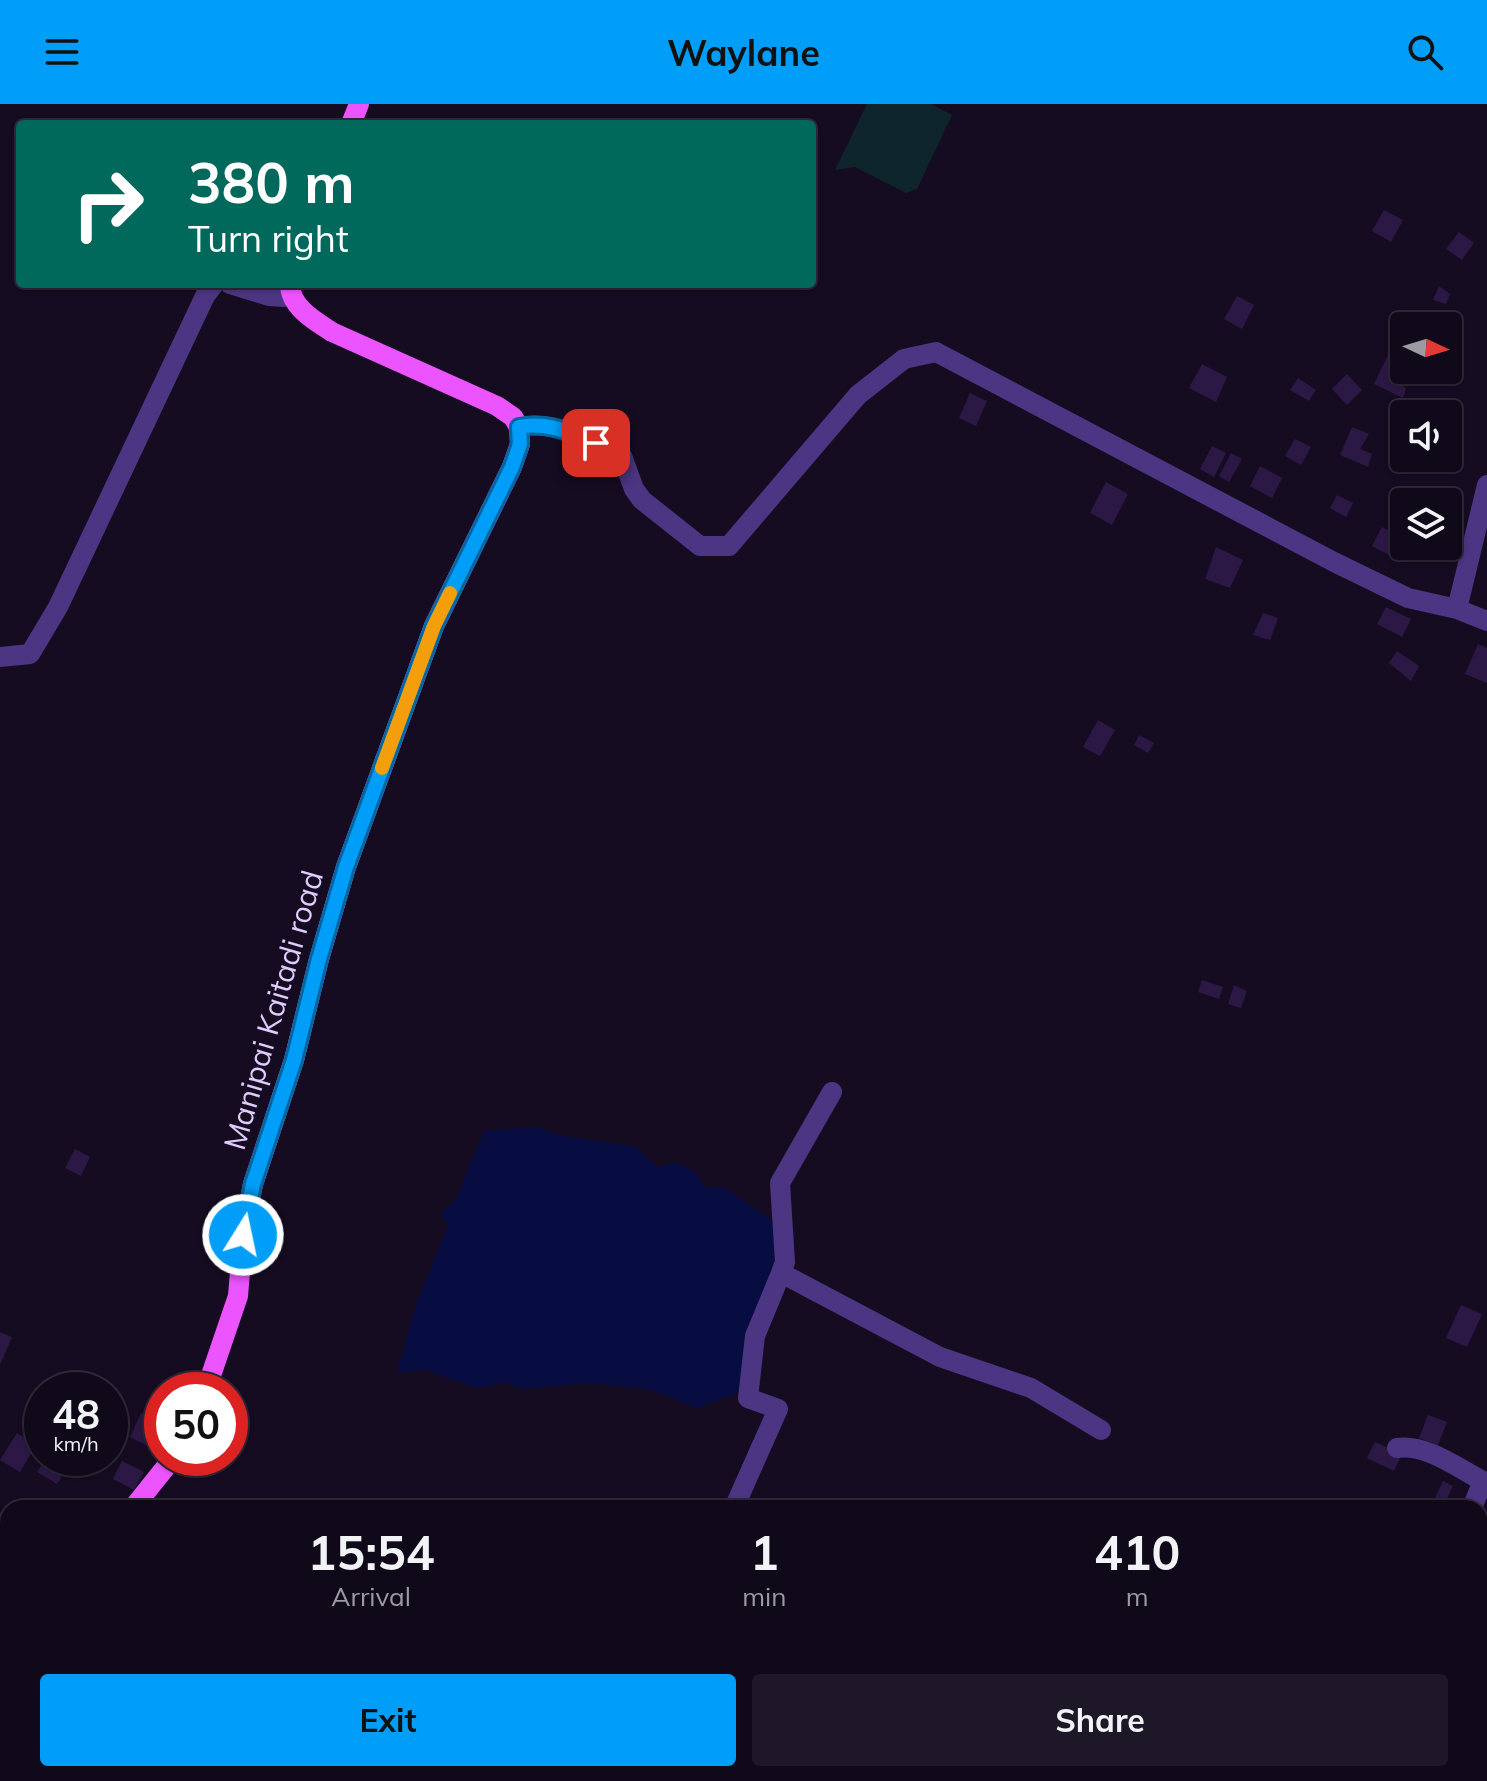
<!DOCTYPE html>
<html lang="en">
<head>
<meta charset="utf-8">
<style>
  :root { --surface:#10091a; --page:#1e1727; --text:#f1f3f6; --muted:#9c9aa2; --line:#302a39; --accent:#009ef8 }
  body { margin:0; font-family:Mulish,sans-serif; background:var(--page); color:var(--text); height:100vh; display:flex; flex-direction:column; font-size:30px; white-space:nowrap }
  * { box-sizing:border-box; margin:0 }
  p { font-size:26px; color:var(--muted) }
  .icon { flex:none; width:44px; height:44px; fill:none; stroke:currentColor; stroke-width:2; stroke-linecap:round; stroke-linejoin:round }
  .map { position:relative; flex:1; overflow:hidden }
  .drawer { position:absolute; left:0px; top:1396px; width:1488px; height:282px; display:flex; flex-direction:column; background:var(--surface); border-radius:24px 24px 0 0; box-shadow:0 2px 6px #0004,0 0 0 2px var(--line) }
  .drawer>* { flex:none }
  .banner { position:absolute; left:16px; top:16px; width:800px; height:168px; border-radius:8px; box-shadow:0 2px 6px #0004,0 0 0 2px var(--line); background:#00695c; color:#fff; overflow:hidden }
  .needle { width:52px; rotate:94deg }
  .tools { position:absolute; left:1390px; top:208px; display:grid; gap:16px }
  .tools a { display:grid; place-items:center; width:72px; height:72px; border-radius:8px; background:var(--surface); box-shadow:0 2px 6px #0004,0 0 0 2px var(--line); font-size:40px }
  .speed { position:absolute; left:24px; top:1268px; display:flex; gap:16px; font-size:40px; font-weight:700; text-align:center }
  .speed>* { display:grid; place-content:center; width:104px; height:104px; border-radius:50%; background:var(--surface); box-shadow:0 2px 6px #0004,0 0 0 2px var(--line); line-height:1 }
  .speed small { font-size:20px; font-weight:400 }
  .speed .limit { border:12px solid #d22; background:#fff; color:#111 }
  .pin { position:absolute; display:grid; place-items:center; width:68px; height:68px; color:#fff; margin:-34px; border-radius:16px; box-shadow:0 4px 12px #0006 }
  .me { position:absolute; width:88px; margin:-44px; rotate:10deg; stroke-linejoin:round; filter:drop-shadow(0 0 6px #0008) }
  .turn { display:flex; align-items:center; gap:28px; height:168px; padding:0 40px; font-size:36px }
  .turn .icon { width:104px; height:104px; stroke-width:2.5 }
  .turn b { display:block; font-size:56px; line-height:68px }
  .eta { display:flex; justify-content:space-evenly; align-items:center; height:136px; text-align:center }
  .eta b { font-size:48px; font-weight:700; line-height:56px }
  .button { display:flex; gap:16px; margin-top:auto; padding:16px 40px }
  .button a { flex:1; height:92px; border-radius:8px; background:var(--accent); color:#111; font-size:32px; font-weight:700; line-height:92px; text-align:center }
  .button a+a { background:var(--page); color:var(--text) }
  header { display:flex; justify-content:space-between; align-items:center; height:104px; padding:0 40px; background:var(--accent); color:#111; font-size:36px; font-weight:700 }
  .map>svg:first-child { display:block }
</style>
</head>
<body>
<header><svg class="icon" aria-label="menu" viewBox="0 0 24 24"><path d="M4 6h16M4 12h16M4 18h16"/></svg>Waylane<svg class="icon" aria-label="search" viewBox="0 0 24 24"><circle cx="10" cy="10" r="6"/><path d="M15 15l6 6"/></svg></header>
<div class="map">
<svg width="1487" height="1677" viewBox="0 0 1487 1677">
  <rect width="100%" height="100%" fill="#160c22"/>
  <path fill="#0f252c" d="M 867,0 L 931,0 L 952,11 L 917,85 L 906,89 L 855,63 L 835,66 Z"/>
  <path fill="#070d40" d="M 536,1023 L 558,1031 L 636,1043 L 657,1063 L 675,1058 L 696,1068 L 705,1084 L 723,1083 L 775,1118 L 781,1156 L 742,1287 L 698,1304 L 648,1285 L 590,1279 L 519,1285 L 507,1278 L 477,1284 L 424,1266 L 397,1269 L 417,1197 L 448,1122 L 441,1109 L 457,1093 L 484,1027 Z"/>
  <path fill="#2c1844" d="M 1384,106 L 1403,116 L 1391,138 L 1372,127 Z
    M 1459,128 L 1474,139 L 1462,156 L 1446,145 Z
    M 1439,182 L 1450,190 L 1446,200 L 1433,196 Z
    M 1237,192 L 1254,201 L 1242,225 L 1224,215 Z
    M 1389,249 L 1404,261 L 1395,278 L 1406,284 L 1403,294 L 1374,280 Z
    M 1202,260 L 1227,273 L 1216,298 L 1189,284 Z
    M 1347,270 L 1362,286 L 1347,301 L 1332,285 Z
    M 1298,274 L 1316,286 L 1309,297 L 1290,286 Z
    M 970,289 L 987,297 L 976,322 L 959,314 Z
    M 1352,323 L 1369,330 L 1360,345 L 1372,350 L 1368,363 L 1340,351 Z
    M 1295,335 L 1311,343 L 1301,361 L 1285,352 Z
    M 1212,342 L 1226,349 L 1214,373 L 1200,365 Z
    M 1231,349 L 1242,355 L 1229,378 L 1219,372 Z
    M 1260,362 L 1282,374 L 1272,394 L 1250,382 Z
    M 1106,378 L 1128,390 L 1112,421 L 1090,409 Z
    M 1337,391 L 1353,399 L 1346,413 L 1330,404 Z
    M 1382,423 L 1399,433 L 1389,451 L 1372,442 Z
    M 1216,443 L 1243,456 L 1230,484 L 1205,475 Z
    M 1386,503 L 1411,515 L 1402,533 L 1377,520 Z
    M 1263,509 L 1278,514 L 1270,536 L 1253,531 Z
    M 1478,540 L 1487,544 L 1487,579 L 1465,570 Z
    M 1397,547 L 1419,562 L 1411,577 L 1389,559 Z
    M 1098,616 L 1115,626 L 1100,652 L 1083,643 Z
    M 1139,631 L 1154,639 L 1148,649 L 1134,641 Z
    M 1202,876 L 1223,883 L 1219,895 L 1198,888 Z
    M 1234,881 L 1247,887 L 1241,904 L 1228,900 Z
    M 75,1045 L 90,1053 L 81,1072 L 65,1064 Z
    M 1461,1201 L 1482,1210 L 1467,1243 L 1446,1234 Z
    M 0,1228 L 12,1233 L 0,1261 Z
    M 141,1309 L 158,1317 L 146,1341 L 130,1333 Z
    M 1428,1311 L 1447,1318 L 1438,1341 L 1419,1334 Z
    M 17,1329 L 36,1341 L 20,1368 L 0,1356 Z
    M 1375,1338 L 1402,1350 L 1394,1367 L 1367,1354 Z
    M 46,1354 L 73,1354 L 57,1380 L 37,1368 Z
    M 122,1357 L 144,1368 L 134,1386 L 113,1375 Z
    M 1443,1377 L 1453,1382 L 1445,1399 L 1435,1394 Z
    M 114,1670 L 132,1670 L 148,1677 L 111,1677 Z"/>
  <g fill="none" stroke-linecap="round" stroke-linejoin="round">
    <path stroke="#4c3583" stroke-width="20" d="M 230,180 L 269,192 L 284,193 L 290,187
      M 519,323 C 556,316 590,336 622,352 L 634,385 L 642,396 L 700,442 L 729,442 L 858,291 L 904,255 L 936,248 L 1334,458 L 1408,494 L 1457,505 L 1487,517
      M 1457,505 L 1487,381
      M 0,553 L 30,550 L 58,503 L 205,192 L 214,180
      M 832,988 L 780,1079 L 785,1158 L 781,1169 L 940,1253 L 1031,1284 L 1101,1326
      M 1397,1344 C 1429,1340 1460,1366 1487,1379
      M 734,1404 L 778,1305 L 748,1294 L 755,1232 L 781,1169
      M 1472,1404 L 1483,1377
      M 1480,1471 L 1487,1475
      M 343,1670 L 371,1677
      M 236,1677 L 240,1670
      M 596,1677 L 601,1670"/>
    <path stroke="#ec54ff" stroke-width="20" d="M 351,20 L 359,0
      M 206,1286 L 238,1192 L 243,1131 L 253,1080 L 294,956 L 319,855 L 346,763 L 434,522 L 512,363 L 520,340 L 519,323 L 513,313 L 497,302 L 332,228 C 315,217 290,203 290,180
      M 133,1404 L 173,1354
      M 1,1677 L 8,1660"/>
  </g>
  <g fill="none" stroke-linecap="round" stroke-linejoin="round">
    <g stroke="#0067a1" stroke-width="20">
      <path id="route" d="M 243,1131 L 253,1080 L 294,956 L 319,855 L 346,763 L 434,522 L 512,363 L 520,340 L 519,323 C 548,317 570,329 596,339"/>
    </g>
    <use href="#route" stroke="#009ef8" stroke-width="14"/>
    <path stroke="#f59e0b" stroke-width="14" d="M 382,664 L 434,522 L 450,489"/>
  </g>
  <g text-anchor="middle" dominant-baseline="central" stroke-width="7" stroke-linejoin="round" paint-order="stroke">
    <g font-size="30" fill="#e0cdff" stroke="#160c22">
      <text transform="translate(273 906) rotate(-74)">Manipai Kaitadi road</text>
    </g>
  </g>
</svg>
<div class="tools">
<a><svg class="needle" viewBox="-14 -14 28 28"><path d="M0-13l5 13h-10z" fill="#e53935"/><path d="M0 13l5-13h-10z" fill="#9c9aa2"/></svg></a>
<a><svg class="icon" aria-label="sound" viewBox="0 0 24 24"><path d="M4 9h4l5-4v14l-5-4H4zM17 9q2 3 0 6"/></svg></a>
<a><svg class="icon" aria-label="layers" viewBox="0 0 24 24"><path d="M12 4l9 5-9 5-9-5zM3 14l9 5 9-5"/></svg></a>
</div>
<div class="speed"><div>48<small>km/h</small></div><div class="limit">50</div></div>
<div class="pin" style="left:596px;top:339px;background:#d93025"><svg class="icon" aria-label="arrive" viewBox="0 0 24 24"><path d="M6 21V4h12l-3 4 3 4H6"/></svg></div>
<svg class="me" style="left:243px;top:1131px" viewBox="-20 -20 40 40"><circle r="17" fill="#009ef8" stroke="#fff" stroke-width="3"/><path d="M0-11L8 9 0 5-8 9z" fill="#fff"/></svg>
<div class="banner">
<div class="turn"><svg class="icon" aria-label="right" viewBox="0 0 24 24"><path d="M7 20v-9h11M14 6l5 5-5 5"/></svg><div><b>380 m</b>Turn right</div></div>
</div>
<section class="drawer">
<div class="eta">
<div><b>15:54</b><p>Arrival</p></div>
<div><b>1</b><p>min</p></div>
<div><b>410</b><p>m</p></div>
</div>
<div class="button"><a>Exit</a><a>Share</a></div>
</section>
</div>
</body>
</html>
